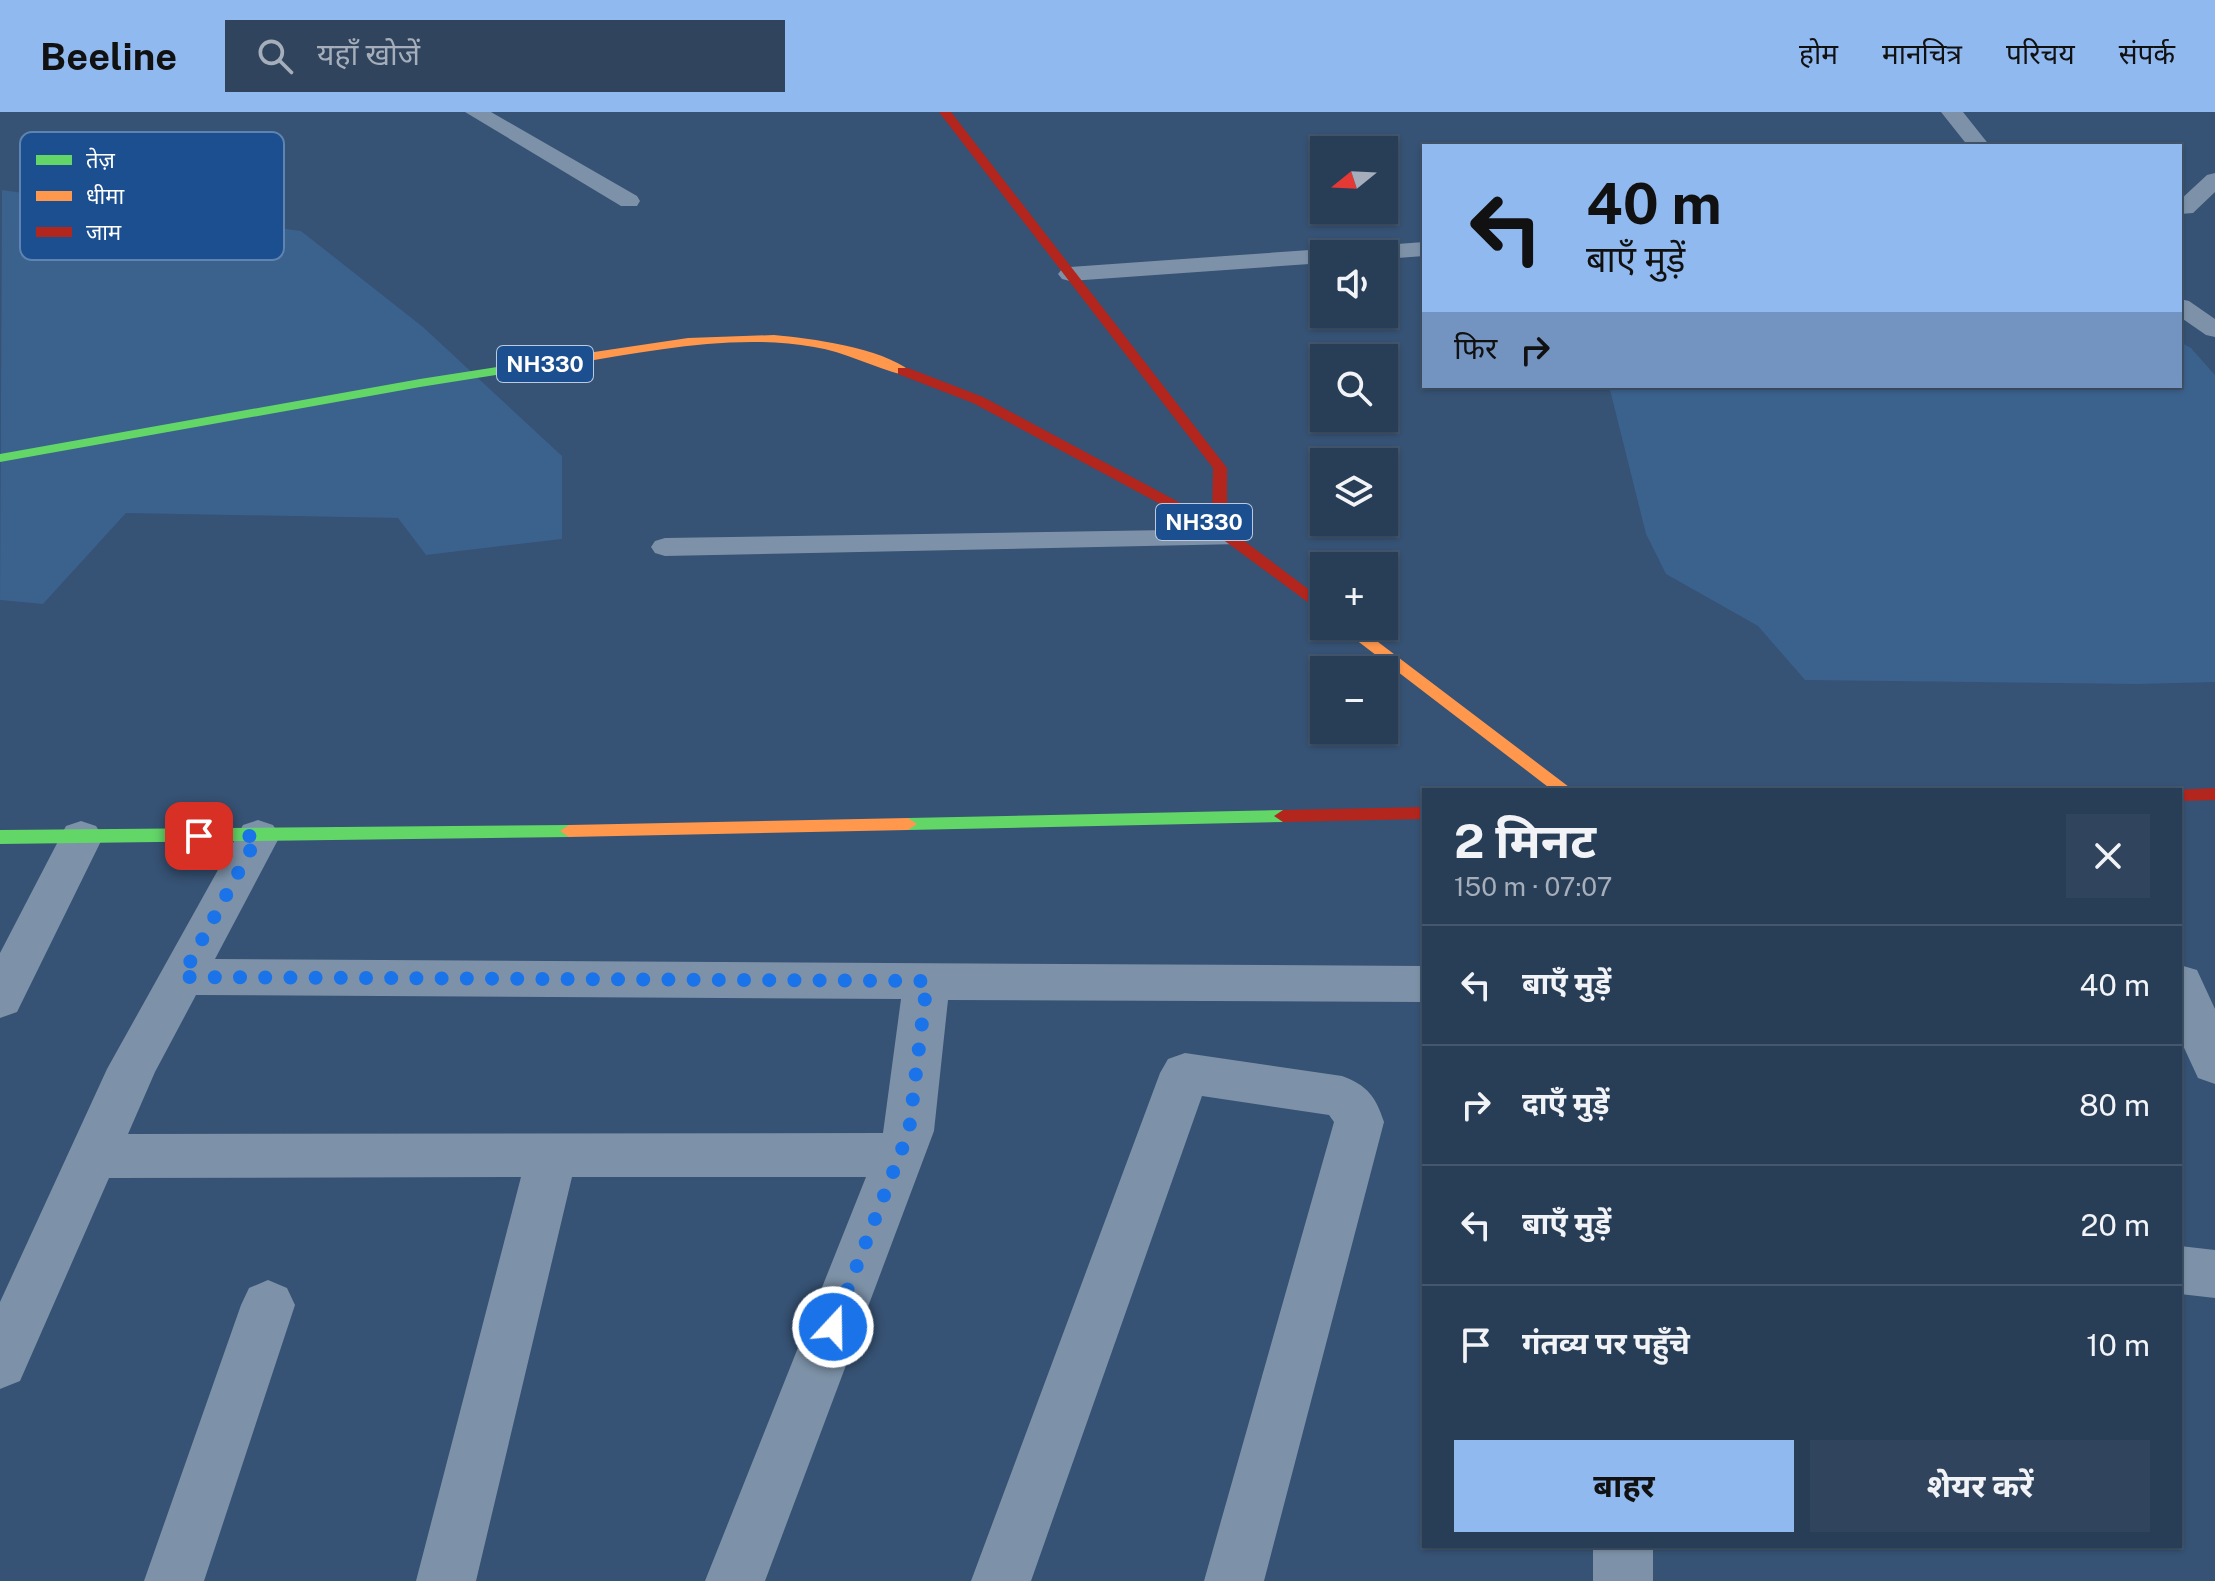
<!DOCTYPE html>
<html lang="hi">
<head>
<meta charset="utf-8">
<style>
  :root { --surface:#283e57; --page:#30455d; --text:#f1f3f6; --muted:#a5aeba; --line:#44576d; --accent:#90b9f0 }
  body { margin:0; font-family:"Public Sans","Noto Sans Devanagari",sans-serif; background:var(--page); color:var(--text); height:100vh; display:flex; flex-direction:column; font-size:30px; white-space:nowrap }
  * { box-sizing:border-box; margin:0 }
  p { font-size:26px; color:var(--muted) }
  .icon { flex:none; width:44px; height:44px; fill:none; stroke:currentColor; stroke-width:2; stroke-linecap:round; stroke-linejoin:round }
  .map { position:relative; flex:1; overflow:hidden }
  .drawer { position:absolute; left:1422px; top:676px; width:760px; height:760px; display:flex; flex-direction:column; background:var(--surface); border-radius:0px; box-shadow:0 2px 6px #0004,0 0 0 2px var(--line) }
  .drawer>* { flex:none }
  .banner { position:absolute; left:1422px; top:32px; width:760px; height:244px; border-radius:0px; box-shadow:0 2px 6px #0004,0 0 0 2px var(--line); background:#90b9f0; color:#111; overflow:hidden }
  .needle { width:52px; rotate:252deg }
  .fabs { position:absolute; left:1310px; top:24px; display:grid; gap:16px }
  .fabs a { display:grid; place-items:center; width:88px; height:88px; border-radius:0px; background:var(--surface); box-shadow:0 2px 6px #0004,0 0 0 2px var(--line); font-size:40px }
  .pin { position:absolute; display:grid; place-items:center; width:68px; height:68px; color:#fff; margin:-34px; border-radius:16px; box-shadow:0 4px 12px #0006 }
  .me { position:absolute; width:88px; margin:-44px; rotate:21deg; stroke-linejoin:round; filter:drop-shadow(0 0 6px #0008) }
  .turn { display:flex; align-items:center; gap:28px; height:168px; padding:0 32px; font-size:36px }
  .turn .icon { width:104px; height:104px; stroke-width:2.5 }
  .turn b { display:block; font-size:56px; line-height:68px }
  .then { display:flex; align-items:center; height:76px; padding:0 32px; background:#0003; gap:16px; font-size:30px }
  .round { display:grid; place-items:center; flex:none; width:84px; height:84px; border-radius:0px; background:var(--page) }
  .headline { display:flex; align-items:center; justify-content:space-between; height:136px; padding:0 32px }
  h1 { font-size:48px; font-weight:700; line-height:60px }
  .primary-button { display:flex; gap:16px; margin-top:auto; padding:16px 32px }
  .primary-button a { flex:1; height:92px; border-radius:0px; background:var(--accent); color:#111; font-size:32px; font-weight:700; line-height:92px; text-align:center }
  .primary-button a+a { background:var(--page); color:var(--text) }
  ul { padding:0; list-style:none }
  li { display:flex; align-items:center; gap:24px; height:120px; padding:0 32px; border-top:2px solid var(--line) }
  li div { flex:1 }
  li b { display:block; font-size:30px }
  li em { font-style:normal }
  header { display:flex; align-items:center; gap:48px; box-sizing:border-box; height:112px; padding:0 40px; background:var(--accent); color:#111 }
  header strong { font-size:38px }
  nav { display:flex; gap:44px; margin-inline-start:auto; font-size:28px }
  .search { width:560px; height:72px; background:var(--page); display:flex; align-items:center; gap:20px; box-sizing:border-box; padding:0 28px; border-radius:0px; color:var(--muted); font-size:30px }
  .map>svg:first-child { display:block }
</style>
</head>
<body>
<header>
<strong>Beeline</strong>
<div class="search"><svg class="icon" aria-label="search" viewBox="0 0 24 24"><circle cx="10" cy="10" r="6"/><path d="M15 15l6 6"/></svg>यहाँ खोजें</div>
<nav><a>होम</a><a>मानचित्र</a><a>परिचय</a><a>संपर्क</a></nav>
</header>
<div class="map">
<svg width="2215" height="1469" viewBox="0 0 2215 1469">
  <rect width="100%" height="100%" fill="#365274"/>
  <path fill="#3b618d" d="M 2,78 L 301,119 L 423,215 L 562,344 L 562,427 L 426,443 L 398,406 L 126,401 L 43,492 L 0,488 Z
    M 2180,230 L 2191,236 L 2215,263 L 2215,570 L 2137,572 L 1805,568 L 1758,514 L 1666,462 L 1646,422 L 1609,274 L 2180,274 Z"/>
  <g fill="none" stroke-linecap="round" stroke-linejoin="round">
    <path fill="#7d92a8" fill-rule="evenodd" d="M 465,0 L 491,0 L 637,84 L 640,89 L 637,94 L 621,94 Z
      M 1941,0 L 1963,0 L 1990,34 L 1968,34 Z
      M 2215,61 L 2215,80 L 2193,101 L 2180,102 L 2180,88 L 2207,63 Z
      M 1424,130 L 1424,144 L 1384,147 L 1384,142 L 1345,142 L 1349,137 L 1357,135 Z
      M 1324,137 L 1334,142 L 1324,142 L 1324,151 L 1070,169 L 1062,167 L 1058,162 L 1062,157 L 1070,155 Z
      M 2180,187 L 2189,189 L 2215,207 L 2215,225 L 2206,223 L 2180,205 Z
      M 1230,417 L 1240,420 L 1244,426 L 1240,432 L 665,444 L 655,441 L 651,435 L 655,429 L 665,426 Z"/>
    <path fill="#7d92a8" fill-rule="evenodd" d="M 258,708 L 273,713 L 280,724 L 215,847 L 1424,854 L 1424,890 L 948,888 L 934,1019 L 765,1469 L 705,1469 L 866,1065 L 572,1065 L 476,1469 L 416,1469 L 521,1065 L 109,1066 L 20,1269 L 0,1277 L 0,1190 L 107,957 L 243,713 ZM 196,883 L 901,887 L 883,1021 L 128,1022 L 155,960 Z
      M 81,709 L 96,714 L 103,725 L 17,900 L 0,906 L 0,841 L 66,714 Z
      M 2180,853 L 2197,858 L 2215,897 L 2215,972 L 2198,966 L 2180,927 Z
      M 1185,941 L 1342,964 C 1367,973 1376,985 1384,1010 L 1264,1469 L 1204,1469 L 1334,1010 L 1329,1003 L 1202,984 L 1031,1469 L 971,1469 L 1160,961 L 1168,947 Z
      M 2180,1134 L 2215,1138 L 2215,1186 L 2180,1182 Z
      M 268,1168 L 287,1176 L 295,1193 L 204,1469 L 144,1469 L 241,1193 L 249,1176 Z
      M 1593,1434 L 1653,1434 L 1653,1469 L 1593,1469 Z"/>
    <path fill="#63d668" fill-rule="evenodd" d="M 574,243 L 579,244 L 579,250 L 420,275 L 0,350 L 0,342 L 420,267 Z
      M 1283,698 L 1292,704 L 1283,710 L 908,718 L 899,712 L 908,706 Z
      M 569,713 L 578,719 L 569,725 L 0,732 L 0,718 Z"/>
    <path fill="#ff974d" fill-rule="evenodd" d="M 774,223 C 810,226 882,236 910,259 L 903,263 C 873,255 845,240 814,235 C 735,221 652,239 574,251 L 567,247 L 574,243 L 688,226 Z
      M 1338,514 L 1357,514 L 1573,678 L 1552,678 Z
      M 908,706 L 917,712 L 908,718 L 569,725 L 560,719 L 569,713 Z"/>
    <path fill="#b3261e" fill-rule="evenodd" d="M 939,0 L 951,0 L 1227,356 L 1227,416 L 1324,489 L 1324,502 L 1214,421 L 973,291 L 898,262 L 898,256 L 908,256 L 983,285 L 1212,408 L 1213,356 Z
      M 2215,676 L 2215,688 L 2180,689 L 2180,678 L 2176,678 Z
      M 1424,695 L 1424,707 L 1283,710 L 1274,704 L 1283,698 Z"/>
  </g>
  <g fill="none" stroke-linecap="round" stroke-linejoin="round">
    <path stroke="#1a73e8" stroke-width="14" stroke-dasharray="0 25.2" d="M 199,724 L 258,724 L 182,865 L 927,869 L 909,1019 L 833,1215"/>
  </g>
  <g text-anchor="middle" dominant-baseline="central" stroke-width="6" stroke-linejoin="round" paint-order="stroke">
    <g fill="#1b4f8f" stroke="#bbcadd" stroke-width="2">
      <rect x="497" y="234" width="96" height="36" rx="6"/>
      <rect x="1156" y="392" width="96" height="36" rx="6"/>
    </g>
    <g font-size="22" font-weight="bold" fill="#fff">
      <text x="545" y="252">NH330</text>
      <text x="1204" y="410">NH330</text>
    </g>
  </g>
  <rect x="20" y="20" width="264" height="128" rx="12" fill="#1b4f8f" stroke="#5f84b1" stroke-width="2"/>
  <rect x="36" y="43" width="36" height="10" fill="#63d668"/>
  <rect x="36" y="79" width="36" height="10" fill="#ff974d"/>
  <rect x="36" y="115" width="36" height="10" fill="#b3261e"/>
  <g font-size="22" fill="#fff">
    <text x="86" y="56">तेज़</text>
    <text x="86" y="92">धीमा</text>
    <text x="86" y="128">जाम</text>
  </g>
</svg>
<div class="fabs">
<a><svg class="needle" viewBox="-14 -14 28 28"><path d="M0-13l5 13h-10z" fill="#e53935"/><path d="M0 13l5-13h-10z" fill="#a5aeba"/></svg></a>
<a><svg class="icon" aria-label="sound" viewBox="0 0 24 24"><path d="M4 9h4l5-4v14l-5-4H4zM17 9q2 3 0 6"/></svg></a>
<a><svg class="icon" aria-label="search" viewBox="0 0 24 24"><circle cx="10" cy="10" r="6"/><path d="M15 15l6 6"/></svg></a>
<a><svg class="icon" aria-label="layers" viewBox="0 0 24 24"><path d="M12 4l9 5-9 5-9-5zM3 14l9 5 9-5"/></svg></a>
<a>+</a>
<a>−</a>
</div>
<div class="pin" style="left:199px;top:724px;background:#d93025"><svg class="icon" aria-label="arrive" viewBox="0 0 24 24"><path d="M6 21V4h12l-3 4 3 4H6"/></svg></div>
<svg class="me" style="left:833px;top:1215px" viewBox="-20 -20 40 40"><circle r="17" fill="#1a73e8" stroke="#fff" stroke-width="3"/><path d="M0-11L8 9 0 5-8 9z" fill="#fff"/></svg>
<div class="banner">
<div class="turn"><svg class="icon" aria-label="left" viewBox="0 0 24 24"><path d="M17 20v-9H6M10 6l-5 5 5 5"/></svg><div><b>40 m</b>बाएँ मुड़ें</div></div>
<div class="then">फिर<svg class="icon" aria-label="right" viewBox="0 0 24 24"><path d="M7 20v-9h11M14 6l5 5-5 5"/></svg></div>
</div>
<section class="drawer">
<div class="headline"><div><h1>2 मिनट</h1><p>150 m · 07:07</p></div><a class="round"><svg class="icon" aria-label="close" viewBox="0 0 24 24"><path d="M6 6l12 12M18 6L6 18"/></svg></a></div>
<ul>
<li><svg class="icon" aria-label="left" viewBox="0 0 24 24"><path d="M17 20v-9H6M10 6l-5 5 5 5"/></svg><div><b>बाएँ मुड़ें</b></div><em>40 m</em></li>
<li><svg class="icon" aria-label="right" viewBox="0 0 24 24"><path d="M7 20v-9h11M14 6l5 5-5 5"/></svg><div><b>दाएँ मुड़ें</b></div><em>80 m</em></li>
<li><svg class="icon" aria-label="left" viewBox="0 0 24 24"><path d="M17 20v-9H6M10 6l-5 5 5 5"/></svg><div><b>बाएँ मुड़ें</b></div><em>20 m</em></li>
<li><svg class="icon" aria-label="arrive" viewBox="0 0 24 24"><path d="M6 21V4h12l-3 4 3 4H6"/></svg><div><b>गंतव्य पर पहुँचे</b></div><em>10 m</em></li>
</ul>
<div class="primary-button"><a>बाहर</a><a>शेयर करें</a></div>
</section>
</div>
</body>
</html>
